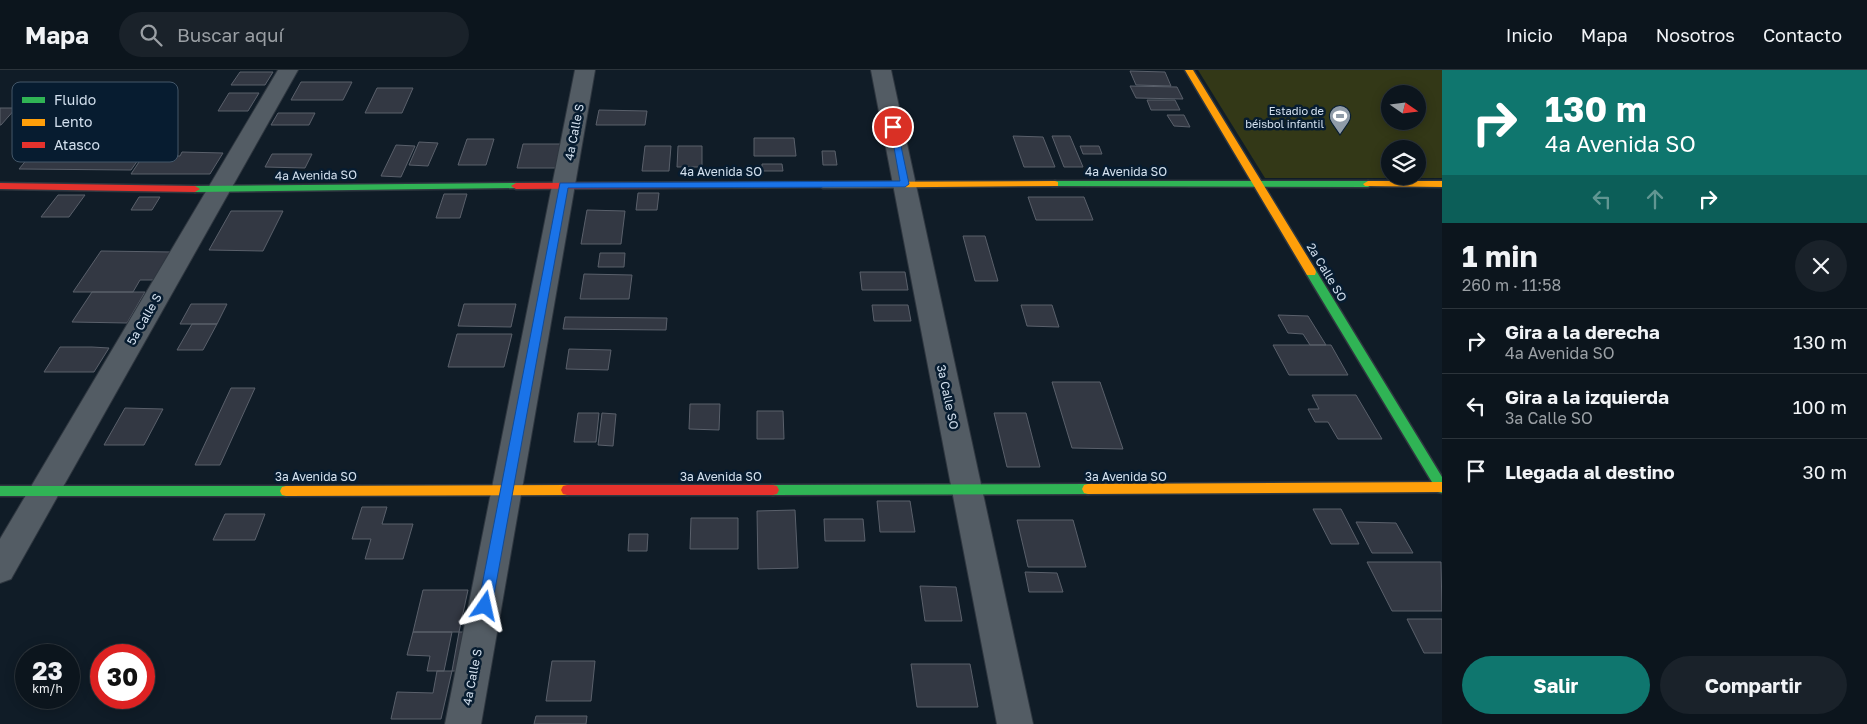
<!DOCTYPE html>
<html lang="es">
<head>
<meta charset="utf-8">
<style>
  :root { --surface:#0c151d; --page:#1a222a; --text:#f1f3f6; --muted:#9a9fa4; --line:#2c343b; --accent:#0f766e }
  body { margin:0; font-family:"Golos Text",sans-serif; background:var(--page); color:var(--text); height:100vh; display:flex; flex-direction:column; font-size:19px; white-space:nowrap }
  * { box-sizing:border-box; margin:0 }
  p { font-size:16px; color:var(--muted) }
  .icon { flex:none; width:28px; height:28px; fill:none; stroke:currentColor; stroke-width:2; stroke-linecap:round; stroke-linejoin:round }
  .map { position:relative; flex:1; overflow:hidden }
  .side { display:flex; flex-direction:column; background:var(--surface); width:425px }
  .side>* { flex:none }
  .guide { background:#0f766e; color:#fff; overflow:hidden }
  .needle { width:32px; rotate:104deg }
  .tools { position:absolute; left:1381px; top:15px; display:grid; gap:10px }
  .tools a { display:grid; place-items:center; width:45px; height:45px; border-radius:50%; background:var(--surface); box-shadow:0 2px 12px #0003,0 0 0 1px var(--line); font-size:25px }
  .speed { position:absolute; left:15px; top:574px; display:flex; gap:10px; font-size:25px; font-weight:700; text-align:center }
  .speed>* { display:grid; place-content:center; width:65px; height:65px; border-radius:50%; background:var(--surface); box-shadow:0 2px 12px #0003,0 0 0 1px var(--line); line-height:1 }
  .speed small { font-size:12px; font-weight:400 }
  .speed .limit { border:8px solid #d22; background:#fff; color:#111 }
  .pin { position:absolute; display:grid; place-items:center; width:42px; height:42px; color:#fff; margin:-21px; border:2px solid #fff; border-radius:50%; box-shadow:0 1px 5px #0007 }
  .me { position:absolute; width:55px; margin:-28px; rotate:11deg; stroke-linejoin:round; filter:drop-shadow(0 0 4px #0008) }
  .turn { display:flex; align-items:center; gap:18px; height:105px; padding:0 20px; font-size:22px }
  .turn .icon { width:65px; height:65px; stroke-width:2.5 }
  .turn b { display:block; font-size:35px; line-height:42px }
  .lanes { display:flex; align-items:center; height:48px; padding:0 20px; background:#0003; justify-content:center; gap:25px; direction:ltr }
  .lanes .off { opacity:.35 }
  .round { display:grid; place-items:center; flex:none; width:52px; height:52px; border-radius:26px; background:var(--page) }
  .summary { display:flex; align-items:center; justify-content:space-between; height:85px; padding:0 20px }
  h1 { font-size:30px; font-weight:700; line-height:38px }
  .action { display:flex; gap:10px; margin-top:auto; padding:10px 20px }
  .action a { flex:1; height:58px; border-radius:30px; background:var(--accent); color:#fff; font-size:20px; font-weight:700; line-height:58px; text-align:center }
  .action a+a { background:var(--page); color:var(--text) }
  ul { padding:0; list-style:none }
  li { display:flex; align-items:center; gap:15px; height:65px; padding:0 20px; border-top:1px solid var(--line) }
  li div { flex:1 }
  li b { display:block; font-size:19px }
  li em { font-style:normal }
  header { display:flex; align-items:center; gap:30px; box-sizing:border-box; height:70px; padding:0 25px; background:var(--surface); border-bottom:1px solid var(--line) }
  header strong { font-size:24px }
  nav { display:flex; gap:28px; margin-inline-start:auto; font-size:18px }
  .search { width:350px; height:45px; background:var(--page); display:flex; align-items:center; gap:12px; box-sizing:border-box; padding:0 18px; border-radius:28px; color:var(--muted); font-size:19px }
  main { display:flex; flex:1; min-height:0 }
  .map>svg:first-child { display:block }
</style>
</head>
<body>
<header>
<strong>Mapa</strong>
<div class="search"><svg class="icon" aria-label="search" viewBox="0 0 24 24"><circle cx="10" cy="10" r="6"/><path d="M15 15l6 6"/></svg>Buscar aquí</div>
<nav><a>Inicio</a><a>Mapa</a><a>Nosotros</a><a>Contacto</a></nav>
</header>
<main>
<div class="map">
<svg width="1442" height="654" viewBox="0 0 1442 654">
  <rect width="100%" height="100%" fill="#101c27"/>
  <path fill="#333817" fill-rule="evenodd" d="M 1198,0 L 1442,0 L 1442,108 L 1265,108 ZM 1390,24 L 1418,24 L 1418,51 L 1390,51 ZM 1390,79 L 1418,79 L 1418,106 L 1390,106 Z"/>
  <path fill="#333843" stroke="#5a606b" d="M 1130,1 L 1165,2 L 1171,16 L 1136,15 Z
    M 240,2 L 273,2 L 265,15 L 231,15 Z
    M 301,12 L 352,12 L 343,30 L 291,30 Z
    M 1130,16 L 1177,17 L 1183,29 L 1136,28 Z
    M 377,18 L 413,18 L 402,43 L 365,43 Z
    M 229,23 L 259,23 L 248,41 L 218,41 Z
    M 1147,30 L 1175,30 L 1180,40 L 1151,40 Z
    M 0,38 L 16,38 L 1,55 L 0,55 Z
    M 599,40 L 647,41 L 645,55 L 596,55 Z
    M 278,43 L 315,43 L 309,55 L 271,55 Z
    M 1167,45 L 1184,45 L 1190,57 L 1174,56 Z
    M 51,60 L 159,60 L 131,100 L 19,99 Z
    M 1013,66 L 1043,67 L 1055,97 L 1024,97 Z
    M 1052,66 L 1070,66 L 1083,97 L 1064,97 Z
    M 754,68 L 794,68 L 796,86 L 754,86 Z
    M 467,69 L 494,69 L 486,95 L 458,95 Z
    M 419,72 L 438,73 L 428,96 L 409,95 Z
    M 523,74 L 562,74 L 557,98 L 517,98 Z
    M 396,75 L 415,76 L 401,107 L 381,106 Z
    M 645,76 L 671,76 L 669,101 L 642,101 Z
    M 678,76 L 702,76 L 702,97 L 677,97 Z
    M 1080,76 L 1099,76 L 1102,84 L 1083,84 Z
    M 822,81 L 835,81 L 837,95 L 823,95 Z
    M 182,82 L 223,83 L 210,104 L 131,104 L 143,86 L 180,86 Z
    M 272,84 L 312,84 L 305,98 L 265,97 Z
    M 762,94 L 782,94 L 783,101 L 762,101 Z
    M 638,123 L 659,123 L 657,140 L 636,140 Z
    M 444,124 L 467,124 L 460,148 L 436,148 Z
    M 58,125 L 85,125 L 69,147 L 41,147 Z
    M 139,127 L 160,127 L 152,140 L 131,140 Z
    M 1028,127 L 1084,127 L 1093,150 L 1036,150 Z
    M 587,140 L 625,141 L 621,174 L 581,174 Z
    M 231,141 L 283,141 L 263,181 L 209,180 Z
    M 963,166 L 985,166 L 998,211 L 975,211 Z
    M 101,181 L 172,182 L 155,210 L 140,210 L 133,222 L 73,222 Z
    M 600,183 L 625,183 L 624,197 L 598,197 Z
    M 860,202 L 905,202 L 908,220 L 862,220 Z
    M 584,204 L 632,205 L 629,229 L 580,229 Z
    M 92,222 L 145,222 L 127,253 L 72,252 Z
    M 191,234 L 227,234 L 217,254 L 180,254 Z
    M 464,234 L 516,234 L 511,257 L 458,256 Z
    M 872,235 L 908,235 L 911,251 L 874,251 Z
    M 1021,235 L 1052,235 L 1059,257 L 1027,256 Z
    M 1278,245 L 1308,246 L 1326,275 L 1310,275 L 1303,264 L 1288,263 Z
    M 565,247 L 667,248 L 666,260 L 563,259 Z
    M 192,254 L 217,254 L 203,280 L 177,280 Z
    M 457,264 L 512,264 L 504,297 L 448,297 Z
    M 1273,275 L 1331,275 L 1348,305 L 1289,305 Z
    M 60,277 L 92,277 L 109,278 L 94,302 L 44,302 Z
    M 569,279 L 611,280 L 608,300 L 566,299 Z
    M 1052,312 L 1100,312 L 1123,379 L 1072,378 Z
    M 231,318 L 255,318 L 220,395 L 195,395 Z
    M 1312,325 L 1356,325 L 1382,369 L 1338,369 L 1328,352 L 1315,352 L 1308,339 L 1319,339 Z
    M 690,334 L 720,334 L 719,360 L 689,359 Z
    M 125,338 L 163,339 L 144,375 L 104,375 Z
    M 757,341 L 783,341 L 784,369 L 757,369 Z
    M 578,343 L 599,343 L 596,372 L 574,372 Z
    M 602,343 L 616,344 L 613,376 L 598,375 Z
    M 994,343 L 1026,343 L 1040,397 L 1007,397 Z
    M 877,431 L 910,431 L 915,462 L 880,462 Z
    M 362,437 L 387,437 L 382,454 L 413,454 L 403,489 L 365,489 L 371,469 L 352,469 Z
    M 1313,439 L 1341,439 L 1359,474 L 1331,474 Z
    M 795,440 L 798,498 L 758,499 L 757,441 Z
    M 225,444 L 265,444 L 255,470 L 213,470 Z
    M 691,448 L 738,448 L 738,479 L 690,479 Z
    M 824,449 L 863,449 L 865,471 L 825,471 Z
    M 1017,450 L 1073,450 L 1086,497 L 1028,497 Z
    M 1356,452 L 1396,453 L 1413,483 L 1372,483 Z
    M 629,464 L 648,464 L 647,481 L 628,481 Z
    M 1367,492 L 1441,492 L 1442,541 L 1392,541 Z
    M 1025,502 L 1057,503 L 1063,522 L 1029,522 Z
    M 920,516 L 956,517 L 962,551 L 925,551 Z
    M 423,520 L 468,520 L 459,562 L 413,562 Z
    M 1407,549 L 1442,549 L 1442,583 L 1424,583 Z
    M 413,562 L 452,562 L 444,601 L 427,601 L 430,586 L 407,585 Z
    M 459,562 L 475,562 L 467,601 L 452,601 Z
    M 552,591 L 595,591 L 591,631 L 546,631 Z
    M 911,594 L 970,594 L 978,637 L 917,637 Z
    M 437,601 L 452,601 L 441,649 L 391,649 L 397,622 L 433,623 Z
    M 536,646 L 587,646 L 586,654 L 534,654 Z"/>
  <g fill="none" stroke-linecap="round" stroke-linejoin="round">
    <g stroke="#2f3740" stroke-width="2">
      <path id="street" d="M 278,0 L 298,0 L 11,509 L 0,513 L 0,469 Z
        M 575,0 L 595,0 L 481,654 L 445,654 Z
        M 871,0 L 891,0 L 1033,654 L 997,654 Z"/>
    </g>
    <g stroke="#2f3740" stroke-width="3">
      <path id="fast" d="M 1055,111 L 1368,111 L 1373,114 L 1368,117 L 1052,116 L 1052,112 Z
        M 516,113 L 521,116 L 519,118 L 195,122 L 190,119 L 195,116 Z
        M 1311,198 L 1315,199 L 1442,407 L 1442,423 L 1438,422 L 1307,205 L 1306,202 Z
        M 1088,414 L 1092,415 L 1094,419 L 1092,423 L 1088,424 L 773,425 L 769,424 L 767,420 L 769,416 L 773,415 Z
        M 0,416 L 286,416 L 290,417 L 292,421 L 290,425 L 286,426 L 0,426 Z"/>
    </g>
    <g stroke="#2f3740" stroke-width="3">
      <path id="slow" d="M 1185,0 L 1193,0 L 1315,199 L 1316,202 L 1315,205 L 1307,205 Z
        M 1055,111 L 1058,112 L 1058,116 L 823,118 L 818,115 L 823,112 Z
        M 1368,111 L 1442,111 L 1442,117 L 1365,116 L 1363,114 Z
        M 1442,412 L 1442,422 L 1088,424 L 1084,423 L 1082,419 L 1084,415 L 1088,414 Z
        M 567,415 L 571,416 L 573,420 L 571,424 L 567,425 L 286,426 L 282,425 L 280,421 L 282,417 L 286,416 Z"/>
    </g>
    <g stroke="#2f3740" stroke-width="3">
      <path id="jam" d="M 823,112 L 828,115 L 826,117 L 516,119 L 511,116 L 516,113 Z
        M 0,113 L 195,116 L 200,119 L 195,122 L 0,119 Z
        M 567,415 L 773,415 L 777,416 L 779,420 L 777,424 L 773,425 L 567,425 L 563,424 L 561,420 L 563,416 Z"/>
    </g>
    <use href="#street" fill="#535c64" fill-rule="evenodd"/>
    <use href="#fast" fill="#30b455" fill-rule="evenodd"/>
    <use href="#slow" fill="#ff9f0a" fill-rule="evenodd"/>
    <use href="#jam" fill="#e5322d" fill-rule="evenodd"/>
  </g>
  <path fill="#1a73e8" stroke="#114b97" d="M 890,55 L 897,57 L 909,114 L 905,117 L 568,118 L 492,536 L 490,541 L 485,543 L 480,541 L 478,536 L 560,113 L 900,111 Z"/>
  <defs>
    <g id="stadium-pin" transform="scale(1.125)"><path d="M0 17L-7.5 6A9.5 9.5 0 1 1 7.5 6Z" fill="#8f9ba8" stroke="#071c30"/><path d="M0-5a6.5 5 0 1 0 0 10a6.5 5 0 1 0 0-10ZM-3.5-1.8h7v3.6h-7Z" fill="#fff"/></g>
  </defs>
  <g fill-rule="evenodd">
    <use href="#stadium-pin" x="1340" y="46"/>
  </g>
  <g text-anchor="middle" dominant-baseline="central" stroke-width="5" stroke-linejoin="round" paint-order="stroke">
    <g font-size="11" fill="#d3e0ee" stroke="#071c30" text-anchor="end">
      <text x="1324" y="40">Estadio de<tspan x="1324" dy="13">béisbol infantil</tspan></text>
    </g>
    <g font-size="12" fill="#d3e0ee" stroke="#071c30">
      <text transform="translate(574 62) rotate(-79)">4a Calle S</text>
      <text x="721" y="101">4a Avenida SO</text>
      <text x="1126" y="101">4a Avenida SO</text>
      <text transform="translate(316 105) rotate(-1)">4a Avenida SO</text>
      <text transform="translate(1327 202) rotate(59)">2a Calle SO</text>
      <text transform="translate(144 249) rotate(-60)">5a Calle S</text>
      <text transform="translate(948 327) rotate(78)">3a Calle SO</text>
      <text x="316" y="406">3a Avenida SO</text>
      <text x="721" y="406">3a Avenida SO</text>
      <text x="1126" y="406">3a Avenida SO</text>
      <text transform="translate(472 607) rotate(-79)">4a Calle S</text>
    </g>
  </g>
  <rect x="12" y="12" width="166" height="80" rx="8" fill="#071c30" stroke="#445769" stroke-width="1"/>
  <rect x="22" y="27" width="23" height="6" fill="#30b455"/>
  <rect x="22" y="49" width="23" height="7" fill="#ff9f0a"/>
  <rect x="22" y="72" width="23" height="6" fill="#e5322d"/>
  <g font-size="14" fill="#d3e0ee">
    <text x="54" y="35">Fluido</text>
    <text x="54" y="57">Lento</text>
    <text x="54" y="80">Atasco</text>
  </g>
</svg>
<div class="tools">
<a><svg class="needle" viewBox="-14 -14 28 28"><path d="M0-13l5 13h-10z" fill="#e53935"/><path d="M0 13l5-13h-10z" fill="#9a9fa4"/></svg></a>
<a><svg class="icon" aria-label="layers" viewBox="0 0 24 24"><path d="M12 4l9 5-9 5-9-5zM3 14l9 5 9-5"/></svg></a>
</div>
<div class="speed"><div>23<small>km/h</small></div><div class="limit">30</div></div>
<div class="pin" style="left:893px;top:57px;background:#d93025"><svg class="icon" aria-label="arrive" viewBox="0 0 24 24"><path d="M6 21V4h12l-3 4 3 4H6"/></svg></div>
<svg class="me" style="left:485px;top:536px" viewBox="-20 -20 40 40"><path d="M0-17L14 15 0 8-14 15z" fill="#1a73e8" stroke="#fff" stroke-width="4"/></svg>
</div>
<section class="side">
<div class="guide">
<div class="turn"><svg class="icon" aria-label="right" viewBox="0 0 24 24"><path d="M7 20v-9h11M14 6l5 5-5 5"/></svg><div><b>130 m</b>4a Avenida SO</div></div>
<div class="lanes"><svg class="icon off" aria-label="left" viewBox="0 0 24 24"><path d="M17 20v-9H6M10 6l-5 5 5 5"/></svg><svg class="icon off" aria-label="ahead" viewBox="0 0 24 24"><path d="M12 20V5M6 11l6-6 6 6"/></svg><svg class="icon" aria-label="right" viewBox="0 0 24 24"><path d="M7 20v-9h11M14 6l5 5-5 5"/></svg></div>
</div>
<div class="summary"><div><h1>1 min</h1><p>260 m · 11:58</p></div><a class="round"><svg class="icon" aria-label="close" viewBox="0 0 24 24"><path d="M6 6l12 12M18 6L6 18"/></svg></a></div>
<ul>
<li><svg class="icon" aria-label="right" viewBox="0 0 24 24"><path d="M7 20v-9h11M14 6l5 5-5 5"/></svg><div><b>Gira a la derecha</b><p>4a Avenida SO</p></div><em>130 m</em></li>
<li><svg class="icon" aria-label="left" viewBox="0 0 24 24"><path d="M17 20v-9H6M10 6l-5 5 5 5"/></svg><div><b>Gira a la izquierda</b><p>3a Calle SO</p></div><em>100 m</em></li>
<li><svg class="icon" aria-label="arrive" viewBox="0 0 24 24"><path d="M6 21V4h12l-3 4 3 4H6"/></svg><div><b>Llegada al destino</b></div><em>30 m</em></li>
</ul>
<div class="action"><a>Salir</a><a>Compartir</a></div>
</section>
</main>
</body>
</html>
